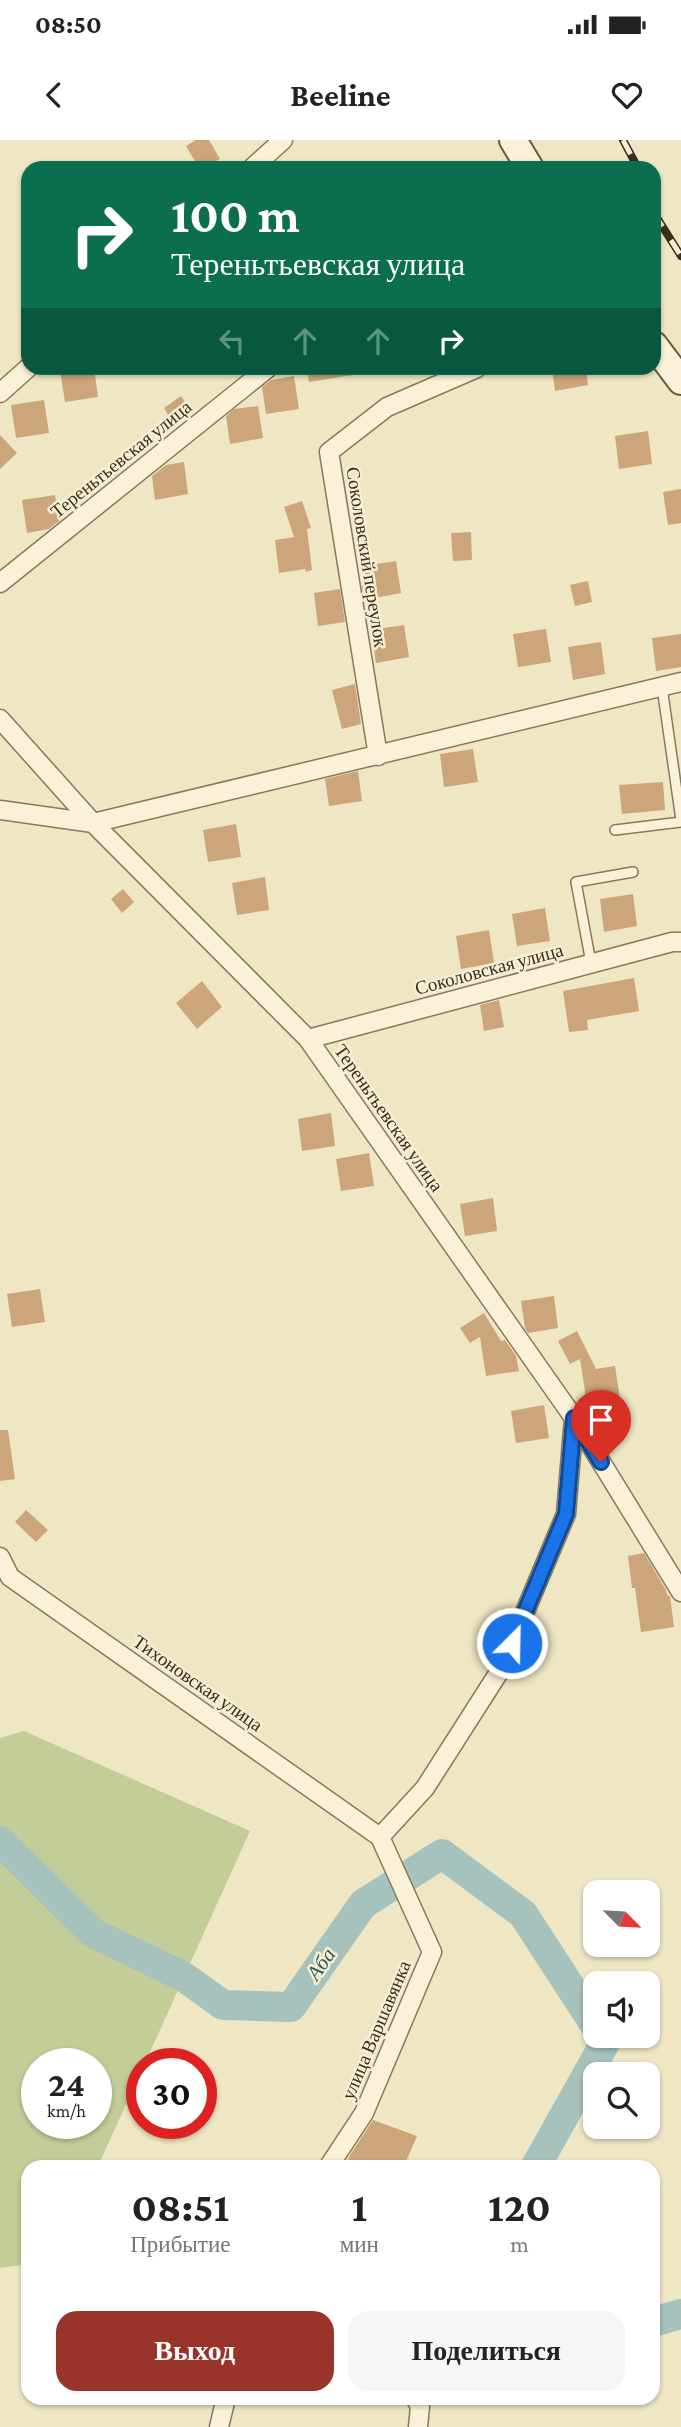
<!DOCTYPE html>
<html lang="ru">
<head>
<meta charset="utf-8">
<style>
  :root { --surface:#fff; --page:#f6f6f6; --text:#222; --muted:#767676; --accent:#99342a }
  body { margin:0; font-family:"Crimson Pro",serif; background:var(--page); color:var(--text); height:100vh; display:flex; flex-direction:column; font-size:26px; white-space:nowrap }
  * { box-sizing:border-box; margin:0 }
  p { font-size:23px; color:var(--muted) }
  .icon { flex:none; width:38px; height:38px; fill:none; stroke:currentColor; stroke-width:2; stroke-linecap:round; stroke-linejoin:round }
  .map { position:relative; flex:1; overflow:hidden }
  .drawer { position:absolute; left:21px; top:2020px; width:639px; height:245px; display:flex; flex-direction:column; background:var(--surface); border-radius:21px; box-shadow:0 2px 5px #0004 }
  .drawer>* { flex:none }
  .top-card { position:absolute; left:21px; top:21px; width:640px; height:214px; border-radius:21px; box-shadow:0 2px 5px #0004; background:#0b6e4f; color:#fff; overflow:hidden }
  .needle { width:46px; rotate:114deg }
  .controls { position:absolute; left:583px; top:1740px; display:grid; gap:14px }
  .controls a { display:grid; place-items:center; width:77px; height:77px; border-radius:14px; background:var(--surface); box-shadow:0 2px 5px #0004; font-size:35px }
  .speed { position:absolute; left:21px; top:1908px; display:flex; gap:14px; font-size:35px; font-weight:700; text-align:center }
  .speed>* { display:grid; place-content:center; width:91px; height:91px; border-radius:50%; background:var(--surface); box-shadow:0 2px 5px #0004; line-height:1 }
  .speed small { font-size:18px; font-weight:400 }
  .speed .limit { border:10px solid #d22; background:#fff; color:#111 }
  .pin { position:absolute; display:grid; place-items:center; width:60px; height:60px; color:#fff; margin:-72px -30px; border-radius:50% 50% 50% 0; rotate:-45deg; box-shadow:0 0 7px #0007 }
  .pin .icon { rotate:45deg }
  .me { position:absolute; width:77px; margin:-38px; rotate:23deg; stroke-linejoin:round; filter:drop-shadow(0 0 5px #0008) }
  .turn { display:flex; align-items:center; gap:24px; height:147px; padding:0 35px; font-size:32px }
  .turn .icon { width:91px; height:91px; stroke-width:2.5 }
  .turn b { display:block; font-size:49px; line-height:60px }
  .lanes { display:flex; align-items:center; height:66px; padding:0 35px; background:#0003; justify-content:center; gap:35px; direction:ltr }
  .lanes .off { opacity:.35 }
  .eta { display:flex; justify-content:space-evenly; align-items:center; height:119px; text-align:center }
  .eta b { font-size:42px; font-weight:700; line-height:49px }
  .cta { display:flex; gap:14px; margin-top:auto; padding:14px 35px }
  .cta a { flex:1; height:80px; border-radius:21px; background:var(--accent); color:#fff; font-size:28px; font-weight:700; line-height:80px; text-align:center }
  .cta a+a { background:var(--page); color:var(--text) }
  .status { display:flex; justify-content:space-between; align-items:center; height:49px; padding:0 35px; background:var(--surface); direction:ltr }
  .status svg { height:19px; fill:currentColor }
  header { display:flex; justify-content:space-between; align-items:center; height:91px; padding:0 35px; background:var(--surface); font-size:32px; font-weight:700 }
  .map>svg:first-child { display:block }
</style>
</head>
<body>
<div class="status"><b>08:50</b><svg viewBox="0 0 49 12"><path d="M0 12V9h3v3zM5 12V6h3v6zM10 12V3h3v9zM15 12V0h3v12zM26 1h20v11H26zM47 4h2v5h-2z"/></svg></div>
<header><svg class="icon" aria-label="back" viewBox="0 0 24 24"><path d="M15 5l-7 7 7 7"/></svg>Beeline<svg class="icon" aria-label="heart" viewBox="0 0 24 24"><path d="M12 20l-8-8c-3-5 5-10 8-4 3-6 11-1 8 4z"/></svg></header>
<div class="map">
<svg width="681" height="2287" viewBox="0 0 681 2287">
  <rect width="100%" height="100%" fill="#efe6c4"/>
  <path fill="#c2cd98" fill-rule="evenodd" d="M 24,1591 L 250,1691 L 145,1923 L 142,1923 L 142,1929 L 98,2026 L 28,2026 L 28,2124 L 0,2128 L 0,1598 ZM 37,1923 L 96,1923 L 96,1983 L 37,1983 Z"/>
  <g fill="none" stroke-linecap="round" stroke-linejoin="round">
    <path stroke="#a6c2bc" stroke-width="30" d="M 0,1701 L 93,1793 L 184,1837 L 223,1865 L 291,1867 L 363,1764 L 442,1714 L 523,1774 L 595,1885
      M 536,2026 L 606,1901 L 602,1895
      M 653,2182 L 681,2174"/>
  </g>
  <path fill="#cda57a" d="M 196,0 L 209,0 L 220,19 L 204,28 L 199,28 L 186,6 Z
    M 75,228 L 94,228 L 98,257 L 65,262 L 60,230 Z
    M 307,228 L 353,228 L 353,235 L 309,242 Z
    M 552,228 L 586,228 L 588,245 L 555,251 Z
    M 294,236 L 299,269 L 266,274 L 262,247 L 271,240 Z
    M 181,256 L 189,268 L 172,281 L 164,268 Z
    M 44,260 L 49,293 L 16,298 L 11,265 Z
    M 258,266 L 263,298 L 230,304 L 226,276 L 234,269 Z
    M 648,291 L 652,324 L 619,329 L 615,296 Z
    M 0,295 L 17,313 L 0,329 Z
    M 184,322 L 188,354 L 155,360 L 152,336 L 166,325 Z
    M 681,349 L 681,383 L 668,385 L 663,352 Z
    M 55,355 L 59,381 L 49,389 L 27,393 L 22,360 Z
    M 302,361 L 311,388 L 307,389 L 312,430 L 306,432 L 305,429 L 279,433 L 275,400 L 294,397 L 284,367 Z
    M 471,392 L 472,420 L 453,421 L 451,393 Z
    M 396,421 L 401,453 L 364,460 L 362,445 L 366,445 L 363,426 Z
    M 588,441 L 592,462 L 575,466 L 570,445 Z
    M 340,449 L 345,482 L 318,486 L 314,453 Z
    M 404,485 L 409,517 L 376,523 L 371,490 Z
    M 546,489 L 551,522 L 518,527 L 513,494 Z
    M 681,494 L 681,527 L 656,531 L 652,498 Z
    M 601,502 L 605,534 L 573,540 L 568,507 Z
    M 355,544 L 361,584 L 342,589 L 332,550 Z
    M 473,609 L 478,642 L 444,647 L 440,614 Z
    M 358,631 L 362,661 L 329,666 L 325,639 Z
    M 663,642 L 665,670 L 622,674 L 619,645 Z
    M 236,684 L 241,717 L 208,722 L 203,690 Z
    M 265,737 L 269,770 L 237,775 L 232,743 Z
    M 123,749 L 134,762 L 122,773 L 111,759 Z
    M 633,754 L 637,786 L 604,792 L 600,759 Z
    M 545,768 L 550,801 L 517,806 L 512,774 Z
    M 489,790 L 494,823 L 461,829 L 456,796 Z
    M 634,838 L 639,871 L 587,880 L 588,890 L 569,892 L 563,851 Z
    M 202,841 L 222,867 L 197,889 L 176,863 Z
    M 499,860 L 504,887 L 484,891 L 480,865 Z
    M 331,973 L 335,1006 L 302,1011 L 298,979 Z
    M 369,1013 L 374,1046 L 341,1051 L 336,1019 Z
    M 493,1058 L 497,1091 L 465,1096 L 460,1064 Z
    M 40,1149 L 45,1182 L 12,1187 L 7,1154 Z
    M 554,1156 L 558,1188 L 528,1193 L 525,1188 L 521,1161 Z
    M 484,1173 L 501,1201 L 505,1200 L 516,1216 L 519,1231 L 486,1236 L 480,1197 L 470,1203 L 460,1188 Z
    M 577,1191 L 596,1229 L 615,1226 L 620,1259 L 587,1264 L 580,1219 L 570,1224 L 558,1201 Z
    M 544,1265 L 549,1298 L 516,1303 L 511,1271 Z
    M 0,1290 L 8,1290 L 15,1339 L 0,1341 Z
    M 26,1370 L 48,1390 L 36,1402 L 15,1382 Z
    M 644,1413 L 666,1450 L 667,1455 L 670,1456 L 674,1487 L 641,1492 L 635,1448 L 632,1448 L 628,1416 Z
    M 373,1980 L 417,1996 L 404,2026 L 346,2026 L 350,2015 Z"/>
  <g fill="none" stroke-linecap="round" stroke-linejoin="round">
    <g stroke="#8a785a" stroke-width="12">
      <path id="lane" d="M 662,547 L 681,680
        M 615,690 L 681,682
        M 591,823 L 576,742 L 633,732"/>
    </g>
    <g stroke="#8a785a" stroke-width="21">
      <path id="street" d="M 252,28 L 283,0
        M 0,253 L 28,228
        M 0,443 L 268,228
        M 0,579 L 93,683 L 308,899 L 574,1278 L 681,1452
        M 378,616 L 329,312 L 387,267 L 477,228
        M 0,670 L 93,683 L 681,542
        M 308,899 L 672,802 L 681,802
        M 0,1417 L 10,1437 L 380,1697
        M 329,2026 L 364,1973 L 432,1812 L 380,1697 L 425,1648 L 501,1529 L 566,1374 L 574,1278
        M 415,2258 L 420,2266 L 418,2287
        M 219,2287 L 226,2258"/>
    </g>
    <g stroke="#6b593d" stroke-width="30">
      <path id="secondary" d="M 513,0 L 530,28
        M 654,205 L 681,241"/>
    </g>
    <use href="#lane" stroke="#f9f2d8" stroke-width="9"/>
    <use href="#street" stroke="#f9f2d8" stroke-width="18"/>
    <use href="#secondary" stroke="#f9f2d8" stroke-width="26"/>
    <g stroke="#392e1e" stroke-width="8">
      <path id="rail" d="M 623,0 L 638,28
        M 654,73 L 681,116"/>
    </g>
    <use href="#rail" stroke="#f6efd4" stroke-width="5" stroke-dasharray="16" stroke-linecap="butt"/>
  </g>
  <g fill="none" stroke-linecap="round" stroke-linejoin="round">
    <g stroke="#114b97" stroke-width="18">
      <path id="route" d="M 512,1503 L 566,1374 L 574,1278 L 601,1322"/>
    </g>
    <use href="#route" stroke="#1a73e8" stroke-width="12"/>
  </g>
  <g text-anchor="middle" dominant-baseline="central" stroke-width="5" stroke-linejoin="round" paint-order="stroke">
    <g font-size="19" fill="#392e1e" stroke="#f6efd4">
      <text transform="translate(121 319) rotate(-39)">Тереньтьевская улица</text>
      <text transform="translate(367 417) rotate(81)">Соколовский переулок</text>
      <text transform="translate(489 829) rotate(-15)">Соколовская улица</text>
      <text transform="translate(389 978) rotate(55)">Тереньтьевская улица</text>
      <text transform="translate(198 1543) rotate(35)">Тихоновская улица</text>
      <text transform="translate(376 1890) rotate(-67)">улица Варшавянка</text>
    </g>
    <g font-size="21" font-style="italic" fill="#2e5859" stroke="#f6efd4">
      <text transform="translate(321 1824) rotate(-55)">Аба</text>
    </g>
  </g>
</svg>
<div class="controls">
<a><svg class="needle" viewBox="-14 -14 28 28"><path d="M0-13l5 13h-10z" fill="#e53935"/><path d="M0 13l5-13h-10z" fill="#767676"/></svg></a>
<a><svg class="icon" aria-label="sound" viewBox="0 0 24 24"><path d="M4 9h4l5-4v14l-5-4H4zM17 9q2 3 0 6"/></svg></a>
<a><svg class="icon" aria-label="search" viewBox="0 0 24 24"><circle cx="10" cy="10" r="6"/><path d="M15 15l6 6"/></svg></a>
</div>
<div class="speed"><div>24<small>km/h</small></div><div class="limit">30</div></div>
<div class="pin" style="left:601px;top:1322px;background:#d93025"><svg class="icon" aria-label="arrive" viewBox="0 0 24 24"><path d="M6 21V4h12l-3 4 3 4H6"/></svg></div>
<svg class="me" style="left:512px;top:1503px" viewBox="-20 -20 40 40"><circle r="17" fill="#1a73e8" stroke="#fff" stroke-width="3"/><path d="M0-11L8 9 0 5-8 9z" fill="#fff"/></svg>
<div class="top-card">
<div class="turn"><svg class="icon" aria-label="right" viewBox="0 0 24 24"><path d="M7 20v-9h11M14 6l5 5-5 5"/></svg><div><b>100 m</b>Тереньтьевская улица</div></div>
<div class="lanes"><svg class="icon off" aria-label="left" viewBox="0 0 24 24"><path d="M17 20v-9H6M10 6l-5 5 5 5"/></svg><svg class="icon off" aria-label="ahead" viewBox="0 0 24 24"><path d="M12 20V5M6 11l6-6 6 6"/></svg><svg class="icon off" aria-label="ahead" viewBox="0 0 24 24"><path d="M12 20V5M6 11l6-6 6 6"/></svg><svg class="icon" aria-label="right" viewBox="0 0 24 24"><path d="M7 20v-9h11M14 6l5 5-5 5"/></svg></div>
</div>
<section class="drawer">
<div class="eta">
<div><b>08:51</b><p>Прибытие</p></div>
<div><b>1</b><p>мин</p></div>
<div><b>120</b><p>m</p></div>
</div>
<div class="cta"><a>Выход</a><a>Поделиться</a></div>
</section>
</div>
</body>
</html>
